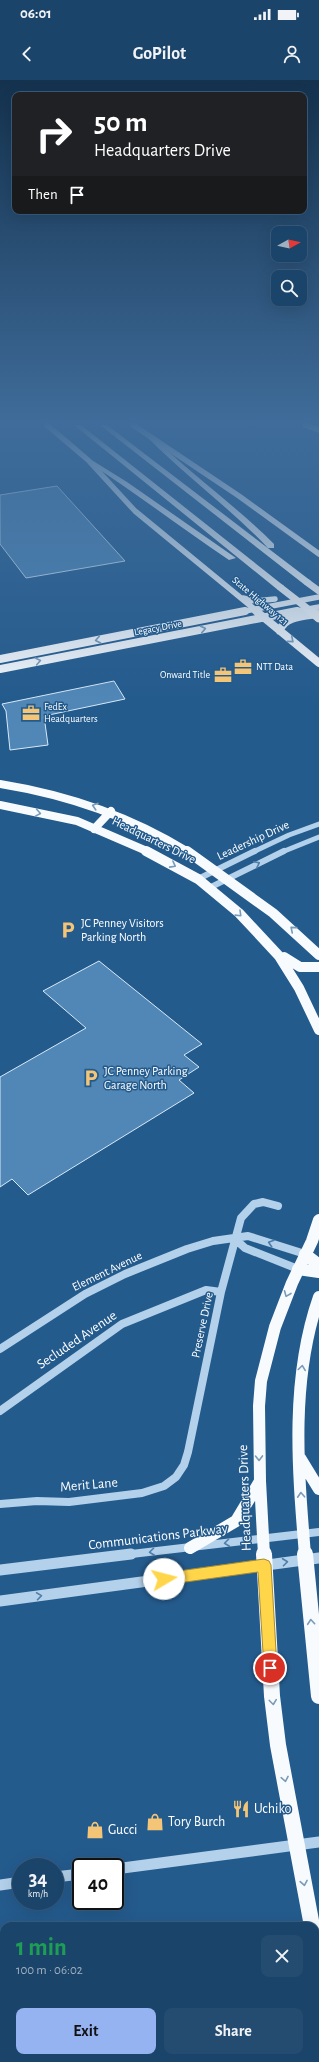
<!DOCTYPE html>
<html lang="en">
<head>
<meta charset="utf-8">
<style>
  :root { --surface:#1b446a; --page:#244b70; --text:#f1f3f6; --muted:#a0b0c1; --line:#395c7e; --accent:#95b2f1 }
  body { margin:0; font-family:"Alegreya Sans",sans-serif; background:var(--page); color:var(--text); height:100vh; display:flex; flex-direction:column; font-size:15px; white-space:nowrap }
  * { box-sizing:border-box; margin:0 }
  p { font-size:13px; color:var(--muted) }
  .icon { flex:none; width:22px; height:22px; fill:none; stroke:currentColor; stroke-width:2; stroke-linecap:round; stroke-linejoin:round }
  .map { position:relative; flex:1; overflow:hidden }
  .side { position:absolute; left:0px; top:1842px; width:319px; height:140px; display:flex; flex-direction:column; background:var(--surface); border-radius:12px 12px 0 0; box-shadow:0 4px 16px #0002,0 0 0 1px var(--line) }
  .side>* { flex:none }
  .hud { position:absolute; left:12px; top:12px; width:295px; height:122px; border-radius:8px; box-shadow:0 4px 16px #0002,0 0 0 1px var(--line); background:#202124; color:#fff; overflow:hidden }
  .needle { width:26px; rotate:82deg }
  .buttons { position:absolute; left:271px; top:146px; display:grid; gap:8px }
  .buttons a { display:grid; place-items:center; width:36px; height:36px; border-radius:8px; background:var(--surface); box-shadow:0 4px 16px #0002,0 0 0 1px var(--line); font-size:20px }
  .speed { position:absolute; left:12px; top:1778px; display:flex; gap:8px; font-size:20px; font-weight:700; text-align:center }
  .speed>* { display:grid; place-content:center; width:52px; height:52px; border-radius:50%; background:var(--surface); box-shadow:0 4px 16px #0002,0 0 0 1px var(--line); line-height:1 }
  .speed small { font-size:10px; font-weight:400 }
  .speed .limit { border:2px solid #111; border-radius:6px; background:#fff; color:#111 }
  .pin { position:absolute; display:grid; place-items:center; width:34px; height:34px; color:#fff; margin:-17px; border:2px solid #fff; border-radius:50%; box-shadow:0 1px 4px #0007 }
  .me { position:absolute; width:44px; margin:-22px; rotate:82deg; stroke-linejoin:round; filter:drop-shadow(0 0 3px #0008) }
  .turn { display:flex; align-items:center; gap:14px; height:84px; padding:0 16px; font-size:18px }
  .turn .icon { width:52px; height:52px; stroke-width:2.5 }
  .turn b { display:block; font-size:28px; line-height:34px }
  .then { display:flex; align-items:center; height:38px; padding:0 16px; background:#0003; gap:8px; font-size:15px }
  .round { display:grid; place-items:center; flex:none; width:42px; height:42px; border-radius:8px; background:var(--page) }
  .overview { display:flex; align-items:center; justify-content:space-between; height:68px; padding:0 16px }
  h1 { font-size:24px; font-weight:600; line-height:30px; color:#1e9e55 }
  .primary-button { display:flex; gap:8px; margin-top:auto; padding:8px 16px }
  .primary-button a { flex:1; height:46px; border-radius:8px; background:var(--accent); color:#111; font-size:16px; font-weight:600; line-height:46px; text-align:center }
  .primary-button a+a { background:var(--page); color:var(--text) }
  .status { display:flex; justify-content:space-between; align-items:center; height:28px; padding:0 20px; background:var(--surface); direction:ltr }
  .status svg { height:11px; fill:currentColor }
  header { display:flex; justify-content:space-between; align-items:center; height:52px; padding:0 16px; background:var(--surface); font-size:18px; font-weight:600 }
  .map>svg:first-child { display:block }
</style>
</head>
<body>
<div class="status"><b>06:01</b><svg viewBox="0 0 49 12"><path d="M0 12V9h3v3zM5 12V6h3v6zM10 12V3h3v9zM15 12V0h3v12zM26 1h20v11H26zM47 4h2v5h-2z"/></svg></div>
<header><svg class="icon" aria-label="back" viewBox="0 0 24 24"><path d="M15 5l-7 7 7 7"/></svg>GoPilot<svg class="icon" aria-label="person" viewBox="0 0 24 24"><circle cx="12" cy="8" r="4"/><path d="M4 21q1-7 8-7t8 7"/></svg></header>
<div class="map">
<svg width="319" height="1982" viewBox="0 0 319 1982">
  <rect width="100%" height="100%" fill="#245b8d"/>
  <path fill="#5087b6" stroke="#d8e9f8" d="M 57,406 L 125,481 L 26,498 L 0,464 L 0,415 Z
    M 114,601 L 125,619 L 44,636 L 48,665 L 10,670 L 6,631 L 2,624 Z
    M 99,881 L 202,964 L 184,975 L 199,987 L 179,1000 L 194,1013 L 28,1115 L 12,1099 L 0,1107 L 0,997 L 86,948 L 43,911 Z"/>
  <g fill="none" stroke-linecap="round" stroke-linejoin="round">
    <path stroke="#b3d1eb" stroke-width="5" d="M 253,772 L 289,755 L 319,744
      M 282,772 L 319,757"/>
    <path stroke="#b3d1eb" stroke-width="6" d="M 198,799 L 255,771
      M 209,808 L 284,771"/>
    <path stroke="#b3d1eb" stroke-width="8" d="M 235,1159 L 245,1168 L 298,1189
      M 0,1269 L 85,1214 L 125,1194 L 187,1169 L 213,1161 L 248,1156 L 305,1174
      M 0,1331 L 122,1244 L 206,1210 L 221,1212
      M 0,1424 L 37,1421 L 69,1422 L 142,1413 L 164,1406 L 176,1397 L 184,1385 L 188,1372 L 221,1212 L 241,1138 L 254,1124 L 263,1122 L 278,1126
      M 123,1475 L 319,1452"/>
    <path stroke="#b3d1eb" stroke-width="11" d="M 0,1490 L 131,1474
      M 0,1521 L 319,1478
      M 115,1789 L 319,1762
      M 55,1797 L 81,1794
      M 0,1805 L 21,1802"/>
    <path stroke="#f8fbfe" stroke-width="5.5" d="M 47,345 L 88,380 L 135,431 L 258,532
      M 133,345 L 239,416 L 319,474
      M 305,345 L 319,350
      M 243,518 L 255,521 L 275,519
      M 240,532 L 319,517
      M 291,532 L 319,527"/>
    <path stroke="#f8fbfe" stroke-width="8" d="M 256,531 L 319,583
      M 280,551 C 283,536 306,536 319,534
      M 0,579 L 245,531
      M 0,589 L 297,531
      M 0,704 C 68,715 130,736 188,772
      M 0,725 L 77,741 L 149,772
      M 94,749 L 111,731"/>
    <path stroke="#f8fbfe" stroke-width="10" d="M 146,771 L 198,799 L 239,833 L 279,876 L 299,908 L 319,950
      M 187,771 L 273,833 L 319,875
      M 284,877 L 300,887 L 319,887"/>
    <path stroke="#f8fbfe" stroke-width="12" d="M 305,1174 L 319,1185
      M 298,1189 L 319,1192
      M 300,1378 L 319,1409
      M 190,1468 L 236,1441 L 260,1401
      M 264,1475 L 260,1401 L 259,1326 L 261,1301 L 275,1247 L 292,1203 L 312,1161 L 319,1140
      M 305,1475 C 298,1389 290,1300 319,1217"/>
    <path stroke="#f8fbfe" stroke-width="16" d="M 264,1474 L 272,1616 L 278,1665 L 312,1846
      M 305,1474 L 319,1616
      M 315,1862 L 319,1885"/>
    <path fill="#fff" fill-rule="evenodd" d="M 74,345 L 81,345 L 284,506 L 284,510 L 278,510 Z
      M 100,345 L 107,345 L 311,501 L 311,505 L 305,505 Z
      M 149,357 L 153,357 C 192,395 236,426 274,464 L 274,468 L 268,468 C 231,429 187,397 149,359 Z
      M 86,379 L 90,379 L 127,402 L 236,478 L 229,480 C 181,448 135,412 86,381 Z"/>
    <path stroke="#fff" stroke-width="7" d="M 308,503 L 319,511
      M 281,508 L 312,532"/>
    <path stroke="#fff" stroke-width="9" d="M 311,531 L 319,538"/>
  </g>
  <defs><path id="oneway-chevron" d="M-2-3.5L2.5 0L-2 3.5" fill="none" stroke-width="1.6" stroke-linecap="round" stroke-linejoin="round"/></defs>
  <g stroke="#799bba">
    <use href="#oneway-chevron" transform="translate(203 549) rotate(-12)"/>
    <use href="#oneway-chevron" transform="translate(98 560) rotate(169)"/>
    <use href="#oneway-chevron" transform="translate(291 560) rotate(40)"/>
    <use href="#oneway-chevron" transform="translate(38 581) rotate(-11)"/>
    <use href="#oneway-chevron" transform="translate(95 726) rotate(-162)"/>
    <use href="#oneway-chevron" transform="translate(38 733) rotate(10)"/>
    <use href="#oneway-chevron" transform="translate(173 785) rotate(28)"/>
    <use href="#oneway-chevron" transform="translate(239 834) rotate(44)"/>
    <use href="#oneway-chevron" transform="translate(293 849) rotate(-140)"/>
    <use href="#oneway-chevron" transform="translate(287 1214) rotate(112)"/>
    <use href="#oneway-chevron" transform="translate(302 1288) rotate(-82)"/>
    <use href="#oneway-chevron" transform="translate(259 1378) rotate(89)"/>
    <use href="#oneway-chevron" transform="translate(301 1415) rotate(-93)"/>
    <use href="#oneway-chevron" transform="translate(311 1542) rotate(-95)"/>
    <use href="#oneway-chevron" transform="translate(273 1622) rotate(83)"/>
    <use href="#oneway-chevron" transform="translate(285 1699) rotate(79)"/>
    <use href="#oneway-chevron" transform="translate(304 1803) rotate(80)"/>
  </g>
  <g stroke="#4f7ea9">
    <use href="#oneway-chevron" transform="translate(257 784) rotate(-26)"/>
    <use href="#oneway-chevron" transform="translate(271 1163) rotate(-162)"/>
    <use href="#oneway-chevron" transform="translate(227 1463) rotate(173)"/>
    <use href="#oneway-chevron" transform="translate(152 1472) rotate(173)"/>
    <use href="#oneway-chevron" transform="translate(285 1482) rotate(-7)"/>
    <use href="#oneway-chevron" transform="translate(39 1516) rotate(-8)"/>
  </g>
  <linearGradient id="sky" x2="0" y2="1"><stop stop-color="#14324e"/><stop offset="0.55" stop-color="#3f6c9a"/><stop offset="1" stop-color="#3f6c9a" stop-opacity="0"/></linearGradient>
  <rect width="319" height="622" fill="url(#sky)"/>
  <path fill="#ffd54a" stroke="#a68a30" d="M 264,1479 L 269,1481 L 271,1485 L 277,1588 L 275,1593 L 270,1595 L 266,1593 L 264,1588 L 258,1492 L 164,1505 L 160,1503 L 158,1499 L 160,1495 L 164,1493 Z"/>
  <defs>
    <g id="office-bare" transform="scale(1.38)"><path d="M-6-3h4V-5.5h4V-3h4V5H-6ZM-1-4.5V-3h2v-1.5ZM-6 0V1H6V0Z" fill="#f5c577" stroke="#245b8d" stroke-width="2.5" paint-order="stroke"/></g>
    <g id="parking-bare" transform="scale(1.38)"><path d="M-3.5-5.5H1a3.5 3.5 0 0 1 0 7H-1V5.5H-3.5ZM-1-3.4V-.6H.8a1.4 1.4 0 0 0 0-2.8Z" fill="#f5c577" stroke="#245b8d" stroke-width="2.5" paint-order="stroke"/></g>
    <g id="restaurant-bare" transform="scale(1.38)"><path d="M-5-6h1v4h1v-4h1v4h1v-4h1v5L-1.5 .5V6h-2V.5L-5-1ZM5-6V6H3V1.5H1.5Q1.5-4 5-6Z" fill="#f5c577" stroke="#245b8d" stroke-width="2.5" paint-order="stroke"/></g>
    <g id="shop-bare" transform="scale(1.38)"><path d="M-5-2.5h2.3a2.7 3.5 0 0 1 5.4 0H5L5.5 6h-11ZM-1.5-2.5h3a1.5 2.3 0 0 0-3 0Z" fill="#f5c577" stroke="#245b8d" stroke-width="2.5" paint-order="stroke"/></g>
  </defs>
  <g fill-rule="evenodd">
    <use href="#office-bare" x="243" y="587"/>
    <use href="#office-bare" x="223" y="595"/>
    <use href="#office-bare" x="31" y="633"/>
    <use href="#parking-bare" x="68" y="850"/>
    <use href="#parking-bare" x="91" y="998"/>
    <use href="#restaurant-bare" x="241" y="1729"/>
    <use href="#shop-bare" x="155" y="1742"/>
    <use href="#shop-bare" x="95" y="1750"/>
  </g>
  <g text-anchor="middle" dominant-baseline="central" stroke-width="3" stroke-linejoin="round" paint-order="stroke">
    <g font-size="10" fill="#fff" stroke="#245b8d">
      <text transform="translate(260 521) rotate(40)">State Highway 121</text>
      <text transform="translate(158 548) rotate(-11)">Legacy Drive</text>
    </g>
    <g font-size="10" fill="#fff" stroke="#245b8d" text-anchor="start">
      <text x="256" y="587">NTT Data</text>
      <text x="210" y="595" text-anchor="end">Onward Title</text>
      <text x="44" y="627">FedEx<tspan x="44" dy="12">Headquarters</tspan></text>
    </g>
    <g font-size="12" fill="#fff" stroke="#245b8d">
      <text transform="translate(154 760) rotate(26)">Headquarters Drive</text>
      <text transform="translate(253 760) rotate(-25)">Leadership Drive</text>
      <text transform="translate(107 1191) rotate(-26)">Element Avenue</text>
      <text transform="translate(202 1245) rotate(-78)">Preserve Drive</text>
    </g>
    <g font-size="12" fill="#fff" stroke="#245b8d" text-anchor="start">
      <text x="81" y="843">JC Penney Visitors<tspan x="81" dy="14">Parking North</tspan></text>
      <text x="104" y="991">JC Penney Parking<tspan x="104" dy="14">Garage North</tspan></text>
    </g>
    <g font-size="14" fill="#fff" stroke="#245b8d">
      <text transform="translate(77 1260) rotate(-34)">Secluded Avenue</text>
      <text transform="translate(89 1405) rotate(-5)">Merit Lane</text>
      <text transform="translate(245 1418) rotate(-92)">Headquarters Drive</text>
      <text transform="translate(158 1457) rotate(-7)">Communications Parkway</text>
    </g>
    <g font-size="14" fill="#fff" stroke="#245b8d" text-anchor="start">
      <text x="254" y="1729">Uchiko</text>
      <text x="168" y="1742">Tory Burch</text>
      <text x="108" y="1750">Gucci</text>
    </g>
  </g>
</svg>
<div class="buttons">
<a><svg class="needle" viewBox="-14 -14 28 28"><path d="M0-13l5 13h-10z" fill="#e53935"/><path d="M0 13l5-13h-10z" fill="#a0b0c1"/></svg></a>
<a><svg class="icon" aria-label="search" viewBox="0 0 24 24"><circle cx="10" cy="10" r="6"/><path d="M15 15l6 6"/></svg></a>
</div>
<div class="speed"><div>34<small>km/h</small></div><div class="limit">40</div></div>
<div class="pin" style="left:270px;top:1588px;background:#d93025"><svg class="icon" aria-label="arrive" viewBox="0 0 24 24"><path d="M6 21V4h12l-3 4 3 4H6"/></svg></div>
<svg class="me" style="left:164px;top:1499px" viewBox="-20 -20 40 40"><circle r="19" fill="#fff"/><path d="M0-13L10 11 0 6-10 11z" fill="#ffd54a"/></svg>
<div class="hud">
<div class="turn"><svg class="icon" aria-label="right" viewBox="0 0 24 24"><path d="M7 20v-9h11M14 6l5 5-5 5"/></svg><div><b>50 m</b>Headquarters Drive</div></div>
<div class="then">Then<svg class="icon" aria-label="arrive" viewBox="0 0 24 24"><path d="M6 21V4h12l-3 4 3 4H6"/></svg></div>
</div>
<section class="side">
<div class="overview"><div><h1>1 min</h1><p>100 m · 06:02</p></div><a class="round"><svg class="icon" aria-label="close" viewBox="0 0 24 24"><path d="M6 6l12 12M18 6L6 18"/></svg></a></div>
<div class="primary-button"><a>Exit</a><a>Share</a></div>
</section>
</div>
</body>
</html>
